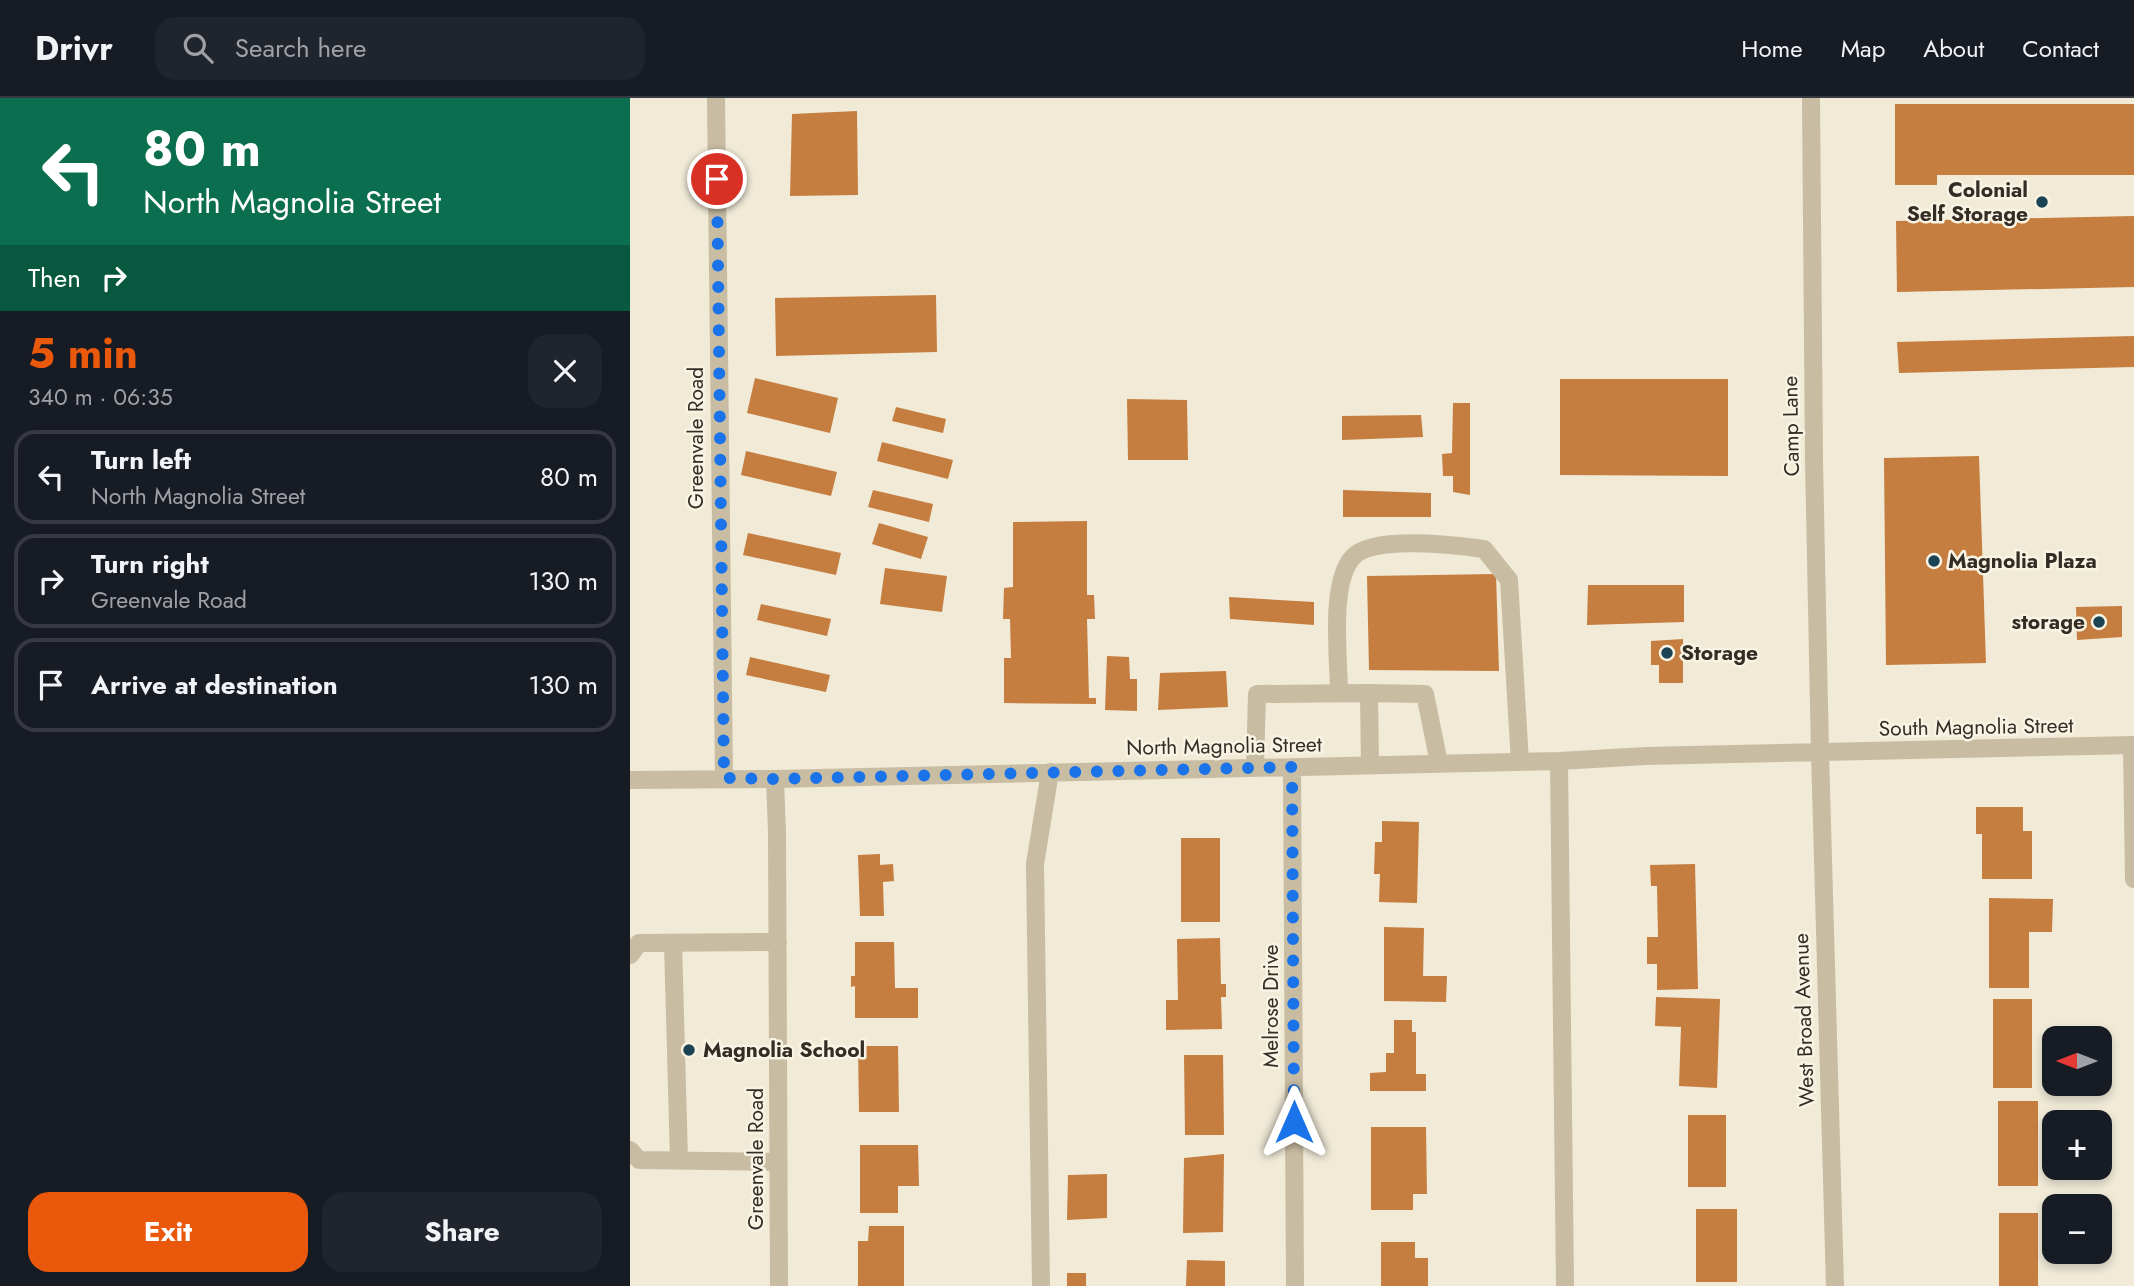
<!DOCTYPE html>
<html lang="en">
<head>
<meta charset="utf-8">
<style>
  :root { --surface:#171b24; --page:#20242c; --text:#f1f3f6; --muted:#9ea1a6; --line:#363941; --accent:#ea580c }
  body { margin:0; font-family:Jost,sans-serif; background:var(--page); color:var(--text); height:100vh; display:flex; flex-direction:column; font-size:26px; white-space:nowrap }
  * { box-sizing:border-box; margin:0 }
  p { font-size:23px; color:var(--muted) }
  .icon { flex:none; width:38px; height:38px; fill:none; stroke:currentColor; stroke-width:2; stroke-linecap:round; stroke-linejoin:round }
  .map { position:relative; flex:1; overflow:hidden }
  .details { display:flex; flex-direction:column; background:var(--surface); width:630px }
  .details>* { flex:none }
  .hud { background:#0b6e4f; color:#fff; overflow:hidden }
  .needle { width:46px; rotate:270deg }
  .buttons { position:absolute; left:1412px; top:928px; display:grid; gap:14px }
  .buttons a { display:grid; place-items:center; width:70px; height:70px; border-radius:14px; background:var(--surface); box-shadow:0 4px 10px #0003; font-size:35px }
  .pin { position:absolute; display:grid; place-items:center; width:60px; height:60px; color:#fff; margin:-30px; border:4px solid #fff; border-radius:50%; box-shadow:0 2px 7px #0007 }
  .me { position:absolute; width:77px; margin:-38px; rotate:0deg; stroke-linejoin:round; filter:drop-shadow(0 0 5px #0008) }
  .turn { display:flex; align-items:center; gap:24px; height:147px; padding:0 28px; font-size:32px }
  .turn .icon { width:91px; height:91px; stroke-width:2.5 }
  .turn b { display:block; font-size:49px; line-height:60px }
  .then { display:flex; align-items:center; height:66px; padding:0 28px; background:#0003; gap:14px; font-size:26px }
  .round { display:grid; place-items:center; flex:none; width:74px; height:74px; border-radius:21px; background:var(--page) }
  .head { display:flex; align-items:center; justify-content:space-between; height:119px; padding:0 28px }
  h1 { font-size:42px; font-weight:700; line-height:52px; color:var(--accent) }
  .button { display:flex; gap:14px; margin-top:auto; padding:14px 28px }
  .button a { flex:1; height:80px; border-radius:21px; background:var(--accent); color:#fff; font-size:28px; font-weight:700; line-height:80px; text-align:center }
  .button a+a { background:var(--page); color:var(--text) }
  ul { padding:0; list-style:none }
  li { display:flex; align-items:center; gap:21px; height:94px; margin:0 14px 10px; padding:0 14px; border:4px solid var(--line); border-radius:21px }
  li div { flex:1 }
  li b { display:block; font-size:26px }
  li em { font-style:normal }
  header { display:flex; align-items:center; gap:42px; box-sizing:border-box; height:98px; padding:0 35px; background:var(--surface); border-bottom:2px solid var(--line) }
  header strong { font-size:33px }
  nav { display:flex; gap:38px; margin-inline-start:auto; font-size:24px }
  .search { width:490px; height:63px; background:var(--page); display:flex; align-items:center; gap:18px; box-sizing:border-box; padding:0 24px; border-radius:21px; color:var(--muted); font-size:26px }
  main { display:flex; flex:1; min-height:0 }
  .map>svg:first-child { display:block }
</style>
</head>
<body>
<header>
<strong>Drivr</strong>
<div class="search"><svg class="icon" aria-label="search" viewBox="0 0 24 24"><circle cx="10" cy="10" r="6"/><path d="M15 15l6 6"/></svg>Search here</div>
<nav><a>Home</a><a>Map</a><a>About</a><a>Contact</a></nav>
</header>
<main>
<section class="details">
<div class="hud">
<div class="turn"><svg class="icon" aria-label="left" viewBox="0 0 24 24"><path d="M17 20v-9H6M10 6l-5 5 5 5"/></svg><div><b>80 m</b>North Magnolia Street</div></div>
<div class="then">Then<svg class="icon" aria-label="right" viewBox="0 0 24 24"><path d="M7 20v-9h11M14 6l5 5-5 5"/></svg></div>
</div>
<div class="head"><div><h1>5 min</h1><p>340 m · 06:35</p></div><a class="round"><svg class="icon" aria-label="close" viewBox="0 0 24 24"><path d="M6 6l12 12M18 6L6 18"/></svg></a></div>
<ul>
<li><svg class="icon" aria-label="left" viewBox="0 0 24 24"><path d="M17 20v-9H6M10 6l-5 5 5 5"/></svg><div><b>Turn left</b><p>North Magnolia Street</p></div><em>80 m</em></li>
<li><svg class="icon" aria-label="right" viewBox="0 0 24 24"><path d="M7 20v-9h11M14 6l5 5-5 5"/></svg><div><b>Turn right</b><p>Greenvale Road</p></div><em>130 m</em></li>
<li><svg class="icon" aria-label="arrive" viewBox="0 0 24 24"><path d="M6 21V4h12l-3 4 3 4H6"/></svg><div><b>Arrive at destination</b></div><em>130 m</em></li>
</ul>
<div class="button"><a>Exit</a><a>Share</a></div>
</section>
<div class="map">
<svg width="1504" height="1188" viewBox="0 0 1504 1188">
  <rect width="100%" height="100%" fill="#f0ead7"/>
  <path fill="#c57e40" d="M 1265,6 L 1504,6 L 1504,77 L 1307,77 L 1307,87 L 1265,87 Z
    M 227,13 L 228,97 L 160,98 L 162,16 Z
    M 1504,118 L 1504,189 L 1267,194 L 1266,123 Z
    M 306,197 L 307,254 L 146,258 L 145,200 Z
    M 1504,238 L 1504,269 L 1269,275 L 1267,244 Z
    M 125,280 L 208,300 L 200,335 L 117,315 Z
    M 930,281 L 1098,281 L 1098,378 L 930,377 Z
    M 497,301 L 557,302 L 558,362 L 498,362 Z
    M 823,305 L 840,305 L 840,397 L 823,394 L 823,378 L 813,378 L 812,356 L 822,355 Z
    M 266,309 L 316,321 L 313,335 L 262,323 Z
    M 791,317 L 793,339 L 712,342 L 712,318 Z
    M 252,344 L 323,362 L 318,381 L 247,363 Z
    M 116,353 L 207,374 L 201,398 L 111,377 Z
    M 1349,358 L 1356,565 L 1256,567 L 1254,360 Z
    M 243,392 L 303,406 L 299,424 L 238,409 Z
    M 713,392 L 801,395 L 801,419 L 713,419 Z
    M 457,423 L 457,497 L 464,497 L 465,521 L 457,521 L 459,600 L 466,600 L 466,606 L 374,605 L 374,560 L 381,560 L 380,521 L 373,521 L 374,490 L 383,489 L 383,424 Z
    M 249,425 L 298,439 L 291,461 L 242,446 Z
    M 118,435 L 211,455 L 206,477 L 113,457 Z
    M 255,470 L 317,478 L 312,514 L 250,506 Z
    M 866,476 L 869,573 L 739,572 L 737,478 Z
    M 958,487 L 1054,487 L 1054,524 L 957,527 Z
    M 599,499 L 684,504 L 684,527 L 600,521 Z
    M 131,506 L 201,521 L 197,538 L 127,522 Z
    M 1492,508 L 1492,539 L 1447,542 L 1446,509 Z
    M 1053,541 L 1053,585 L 1029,585 L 1029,567 L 1021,567 L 1021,543 Z
    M 477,558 L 499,559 L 500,581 L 507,581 L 507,613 L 475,612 Z
    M 120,559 L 200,577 L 196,594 L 116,577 Z
    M 596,573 L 598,609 L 528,612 L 530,575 Z
    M 1346,709 L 1393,709 L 1393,733 L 1402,733 L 1402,781 L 1352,781 L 1352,736 L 1346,736 Z
    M 752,723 L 789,724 L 787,805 L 749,804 L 750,776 L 744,776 L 745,744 L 752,744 Z
    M 551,740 L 590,740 L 590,824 L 551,824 Z
    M 250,756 L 250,767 L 263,766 L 264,783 L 253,784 L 254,818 L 230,818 L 228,757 Z
    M 1065,766 L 1068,891 L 1027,892 L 1027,866 L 1017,866 L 1017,839 L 1028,839 L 1027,788 L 1021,788 L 1020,767 Z
    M 1359,800 L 1423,801 L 1422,834 L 1399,834 L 1399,890 L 1359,890 Z
    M 754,829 L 794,830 L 793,878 L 817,878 L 816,904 L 754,903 Z
    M 590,840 L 591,886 L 596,886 L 596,899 L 591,899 L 592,931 L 536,932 L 536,902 L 548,902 L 547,841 Z
    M 225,844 L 264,844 L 265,890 L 288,890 L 288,920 L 225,920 L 225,888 L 221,889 L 221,878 L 225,878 Z
    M 1026,899 L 1090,901 L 1087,990 L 1049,988 L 1051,929 L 1025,928 Z
    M 1363,901 L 1402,901 L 1402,990 L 1363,990 Z
    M 764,922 L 782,922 L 782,934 L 786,934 L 786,976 L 796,976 L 796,993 L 740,993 L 740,975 L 756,974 L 756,955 L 764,955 Z
    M 228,948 L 268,948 L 269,1014 L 229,1014 Z
    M 554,957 L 593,957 L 594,1037 L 555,1037 Z
    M 1368,1003 L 1408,1003 L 1408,1088 L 1368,1088 Z
    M 1058,1017 L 1096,1017 L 1096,1089 L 1058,1089 Z
    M 741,1029 L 796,1029 L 797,1096 L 783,1096 L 783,1112 L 741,1112 Z
    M 230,1047 L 288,1047 L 289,1088 L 268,1088 L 268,1115 L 230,1115 Z
    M 594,1056 L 593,1134 L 553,1135 L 554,1060 Z
    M 477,1076 L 477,1120 L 437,1122 L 438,1077 Z
    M 1066,1111 L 1107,1111 L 1107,1184 L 1066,1184 Z
    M 1369,1115 L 1408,1115 L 1408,1188 L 1369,1188 Z
    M 239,1128 L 274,1128 L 274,1188 L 228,1188 L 228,1143 L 238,1143 Z
    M 751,1144 L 785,1144 L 785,1160 L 798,1160 L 798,1188 L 751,1188 Z
    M 557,1162 L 595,1163 L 595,1188 L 556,1188 Z
    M 437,1175 L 456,1175 L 456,1188 L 437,1188 Z"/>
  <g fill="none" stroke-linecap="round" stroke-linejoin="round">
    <path stroke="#c8bca3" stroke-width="18" d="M 86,0 L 94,680
      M 1181,0 L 1184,363 L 1190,655 L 1205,1188
      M 709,595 C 709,562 699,484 723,459 C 743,437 825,447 854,451 L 879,482 L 890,664
      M 739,595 L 795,596 L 809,665
      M 1502,647 L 1504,781
      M 929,663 L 935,1188
      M 662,669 L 665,1188
      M 625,670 L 627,596 L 739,595 L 740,667
      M 145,681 L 147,734 L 149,1188
      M 0,682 L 145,681 L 929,663 L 1016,658 L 1504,647
      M 43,845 L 49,1062
      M 0,857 L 9,845 L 148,844
      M 0,1052 L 9,1062 L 148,1064
      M 411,1188 L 405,766 L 420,674"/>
  </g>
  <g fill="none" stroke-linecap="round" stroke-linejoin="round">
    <path stroke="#1a73e8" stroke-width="12" stroke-dasharray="0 21.6" d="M 87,81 L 94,680 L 145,681 L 662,669 L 664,1024"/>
  </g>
  <g fill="#1b4354" stroke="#f8f3e3" stroke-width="2.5">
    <circle cx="1412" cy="104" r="7"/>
    <circle cx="1304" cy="463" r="7"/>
    <circle cx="1469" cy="524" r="7"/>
    <circle cx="1037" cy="555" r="7"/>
    <circle cx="59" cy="952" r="7"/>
  </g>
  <g text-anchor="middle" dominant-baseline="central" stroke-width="5" stroke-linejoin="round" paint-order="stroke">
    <g font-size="21" font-weight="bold" fill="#332d25" stroke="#f8f3e3" text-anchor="start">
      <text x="1398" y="92" text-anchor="end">Colonial<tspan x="1398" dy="24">Self Storage</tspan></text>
      <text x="1318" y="463">Magnolia Plaza</text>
      <text x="1455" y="524" text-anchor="end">storage</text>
      <text x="1051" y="555">Storage</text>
      <text x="73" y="952">Magnolia School</text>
    </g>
    <g font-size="21" fill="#332d25" stroke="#f8f3e3">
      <text transform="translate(1161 328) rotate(-91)">Camp Lane</text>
      <text transform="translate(66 340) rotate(-90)">Greenvale Road</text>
      <text transform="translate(1346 629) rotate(-1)">South Magnolia Street</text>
      <text transform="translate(594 648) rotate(-1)">North Magnolia Street</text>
      <text transform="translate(641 908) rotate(-90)">Melrose Drive</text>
      <text transform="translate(1174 922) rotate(-92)">West Broad Avenue</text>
      <text transform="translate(126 1061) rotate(-90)">Greenvale Road</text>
    </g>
  </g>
</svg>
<div class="buttons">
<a><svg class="needle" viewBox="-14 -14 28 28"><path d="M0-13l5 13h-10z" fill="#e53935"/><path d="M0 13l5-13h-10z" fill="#9ea1a6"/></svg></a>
<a>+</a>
<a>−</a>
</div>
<div class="pin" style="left:87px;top:81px;background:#d93025"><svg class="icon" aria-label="arrive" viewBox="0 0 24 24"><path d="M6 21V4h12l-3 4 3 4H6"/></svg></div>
<svg class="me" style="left:664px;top:1024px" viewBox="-20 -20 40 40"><path d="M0-17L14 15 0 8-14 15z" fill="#1a73e8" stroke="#fff" stroke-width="4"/></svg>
</div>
</main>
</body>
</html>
